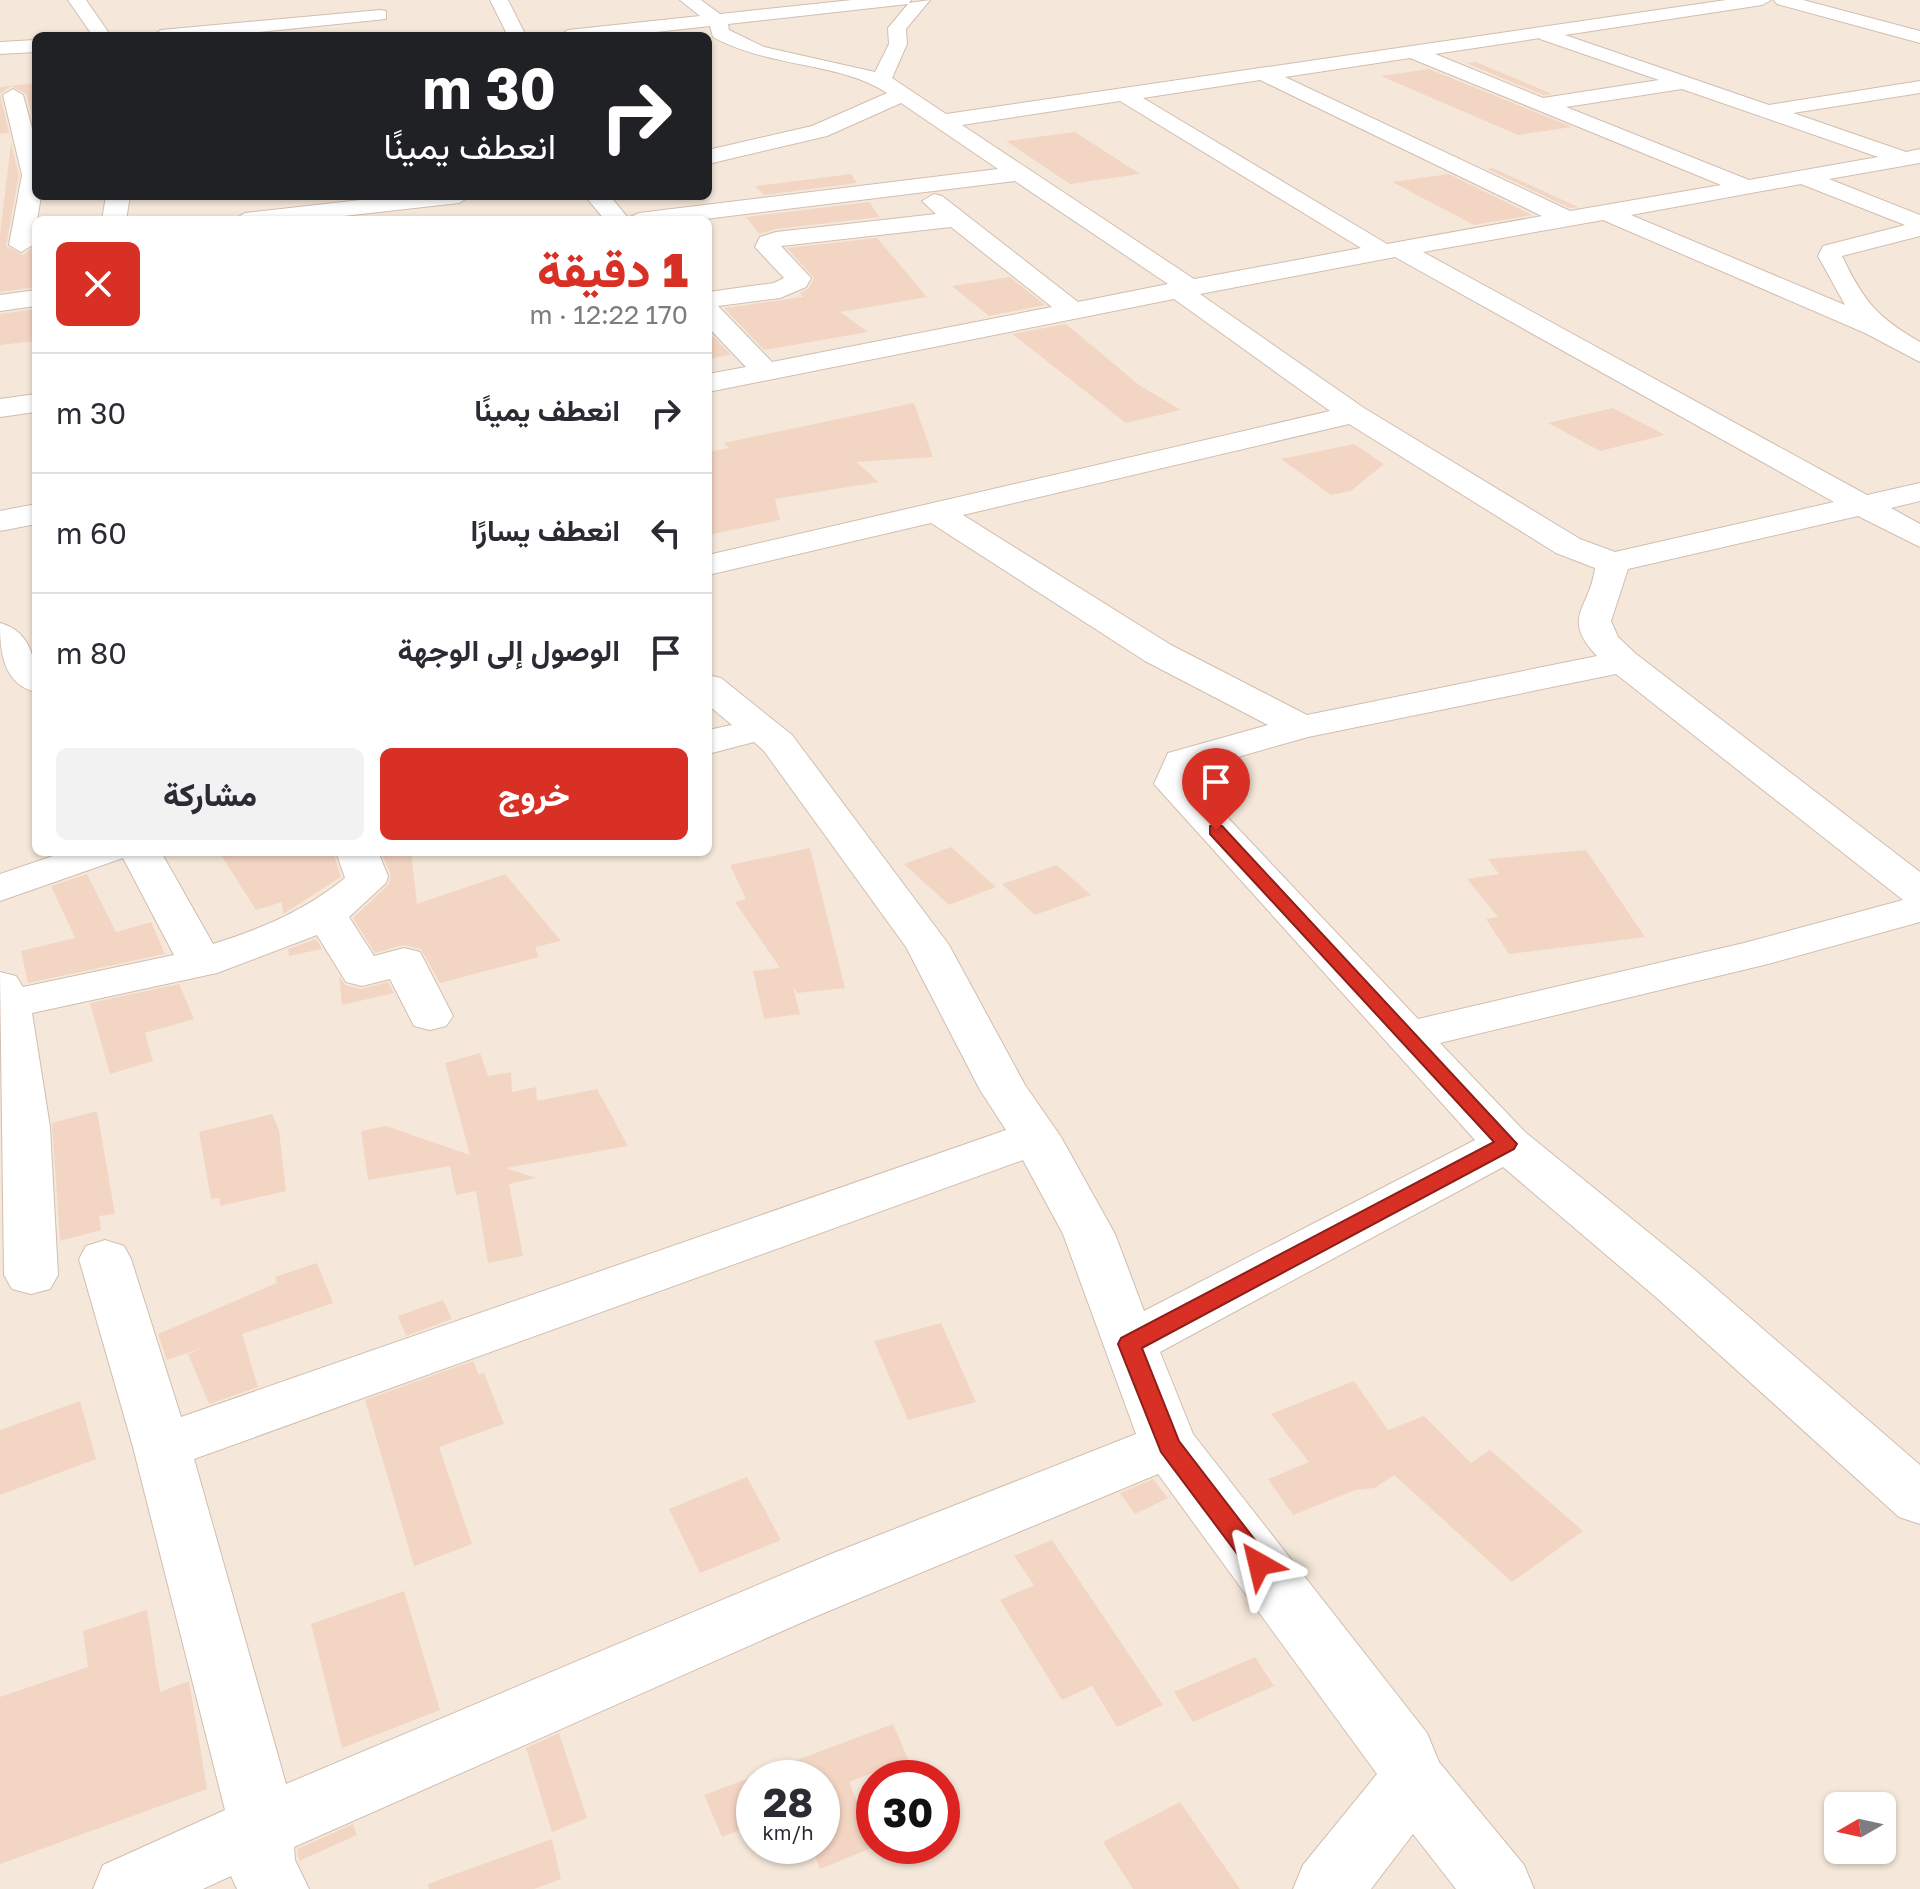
<!DOCTYPE html>
<html lang="ar">
<head>
<meta charset="utf-8">
<style>
  :root { --surface:#fff; --page:#f2f2f3; --text:#2b2b33; --muted:#7c7c81; --line:#e1e1e2; --accent:#d93025 }
  body { margin:0; font-family:"Golos Text",Vazirmatn,sans-serif; background:var(--page); color:var(--text); direction:rtl; height:100vh; display:flex; flex-direction:column; font-size:30px; white-space:nowrap }
  * { box-sizing:border-box; margin:0 }
  p { font-size:26px; color:var(--muted) }
  .icon { flex:none; width:44px; height:44px; fill:none; stroke:currentColor; stroke-width:2; stroke-linecap:round; stroke-linejoin:round }
  .map { position:relative; flex:1; overflow:hidden; direction:ltr }
  .sheet { position:absolute; left:32px; top:216px; width:680px; height:640px; display:flex; flex-direction:column; background:var(--surface); border-radius:12px; box-shadow:0 2px 6px #0004; direction:rtl }
  .sheet>* { flex:none }
  .banner { position:absolute; left:32px; top:32px; width:680px; height:168px; border-radius:12px; box-shadow:0 2px 6px #0004; direction:rtl; background:#202124; color:#fff; overflow:hidden }
  .needle { width:52px; rotate:261deg }
  .tools { position:absolute; left:1824px; top:1792px; display:grid; gap:16px }
  .tools a { display:grid; place-items:center; width:72px; height:72px; border-radius:12px; background:var(--surface); box-shadow:0 2px 6px #0004; font-size:40px }
  .speed { position:absolute; left:736px; top:1760px; display:flex; gap:16px; font-size:40px; font-weight:700; text-align:center }
  .speed>* { display:grid; place-content:center; width:104px; height:104px; border-radius:50%; background:var(--surface); box-shadow:0 2px 6px #0004; line-height:1 }
  .speed small { font-size:20px; font-weight:400 }
  .speed .limit { border:12px solid #d22; background:#fff; color:#111 }
  .pin { position:absolute; display:grid; place-items:center; width:68px; height:68px; color:#fff; margin:-82px -34px; border-radius:50% 50% 50% 0; rotate:-45deg; box-shadow:0 0 8px #0007 }
  .pin .icon { rotate:45deg }
  .me { position:absolute; width:88px; margin:-44px; rotate:323deg; stroke-linejoin:round; filter:drop-shadow(0 0 6px #0008) }
  .turn { display:flex; align-items:center; gap:28px; height:168px; padding:0 24px; font-size:36px }
  .turn .icon { width:104px; height:104px; stroke-width:2.5 }
  .turn b { display:block; font-size:56px; line-height:68px }
  .round { display:grid; place-items:center; flex:none; width:84px; height:84px; border-radius:12px; background:var(--page) }
  .summary { display:flex; align-items:center; justify-content:space-between; height:136px; padding:0 24px }
  h1 { font-size:48px; font-weight:800; line-height:60px; color:var(--accent) }
  .cta { display:flex; gap:16px; margin-top:auto; padding:16px 24px }
  .cta a { flex:1; height:92px; border-radius:12px; background:var(--accent); color:#fff; font-size:32px; font-weight:800; line-height:92px; text-align:center }
  .cta a+a { background:var(--page); color:var(--text) }
  ul { padding:0; list-style:none }
  li { display:flex; align-items:center; gap:24px; height:120px; padding:0 24px; border-top:2px solid var(--line) }
  li div { flex:1 }
  li b { display:block; font-size:30px }
  li em { font-style:normal }
  .map>svg:first-child { display:block }
</style>
</head>
<body>
<div class="map">
<svg width="1920" height="1889" viewBox="0 0 1920 1889">
  <rect width="100%" height="100%" fill="#fdf6ec"/>
  <path fill="#f5e8da" fill-rule="evenodd" d="M 0,0 L 1920,0 L 1920,1889 L 0,1889 ZM 36,36 L 708,36 L 708,196 L 36,196 ZM 36,220 L 708,220 L 708,852 L 36,852 ZM 754,1778 L 822,1778 L 822,1846 L 754,1846 ZM 874,1778 L 942,1778 L 942,1846 L 874,1846 ZM 1838,1806 L 1882,1806 L 1882,1850 L 1838,1850 Z"/>
  <path fill="#f3d5c3" d="M 1476,62 L 1552,94 L 1543,95 L 1466,63 Z
    M 1429,69 L 1572,127 L 1518,135 L 1381,76 Z
    M 36,83 L 36,130 L 26,94 L 11,86 L 0,94 L 9,133 L 0,134 L 0,87 Z
    M 1075,132 L 1140,174 L 1070,184 L 1006,141 Z
    M 11,143 L 19,175 L 6,246 L 23,255 L 36,245 L 36,287 L 0,292 L 0,234 Z
    M 1493,168 L 1578,207 L 1570,208 L 1487,169 Z
    M 851,174 L 857,183 L 764,195 L 755,186 Z
    M 1449,174 L 1532,215 L 1474,225 L 1392,182 Z
    M 869,202 L 880,217 L 776,229 L 759,234 L 746,217 Z
    M 877,238 L 927,297 L 840,312 L 868,332 L 764,350 L 724,308 L 803,297 L 800,293 L 809,288 L 814,278 L 787,248 Z
    M 1010,277 L 1045,305 L 989,316 L 952,286 Z
    M 36,309 L 36,341 L 0,345 L 0,314 Z
    M 1066,324 L 1139,385 L 1181,410 L 1126,423 L 1012,334 Z
    M 708,331 L 731,355 L 708,359 Z
    M 914,403 L 933,457 L 856,462 L 879,482 L 775,499 L 780,520 L 708,535 L 708,452 L 729,448 L 724,443 Z
    M 1613,408 L 1665,435 L 1600,451 L 1548,423 Z
    M 1354,444 L 1384,464 L 1351,491 L 1331,495 L 1281,459 Z
    M 951,847 L 996,887 L 949,905 L 904,864 Z
    M 810,848 L 845,988 L 797,993 L 793,987 L 800,1014 L 764,1019 L 753,971 L 780,968 L 735,902 L 746,899 L 730,865 Z
    M 1586,850 L 1645,937 L 1509,954 L 1486,919 L 1498,917 L 1467,879 L 1499,874 L 1488,859 Z
    M 219,852 L 333,852 L 341,877 L 283,914 L 282,902 L 256,910 Z
    M 381,852 L 411,852 L 417,904 L 505,874 L 561,941 L 535,947 L 539,957 L 440,983 L 421,949 L 403,945 L 375,953 L 353,918 L 389,884 L 391,875 Z
    M 1057,865 L 1091,895 L 1035,915 L 1002,884 Z
    M 87,874 L 116,932 L 151,922 L 165,954 L 28,983 L 21,951 L 75,938 L 51,886 Z
    M 316,939 L 322,949 L 289,956 L 288,949 Z
    M 339,976 L 345,985 L 361,989 L 388,982 L 394,993 L 342,1005 Z
    M 179,984 L 194,1019 L 145,1033 L 153,1061 L 110,1074 L 90,1003 Z
    M 480,1053 L 488,1076 L 511,1072 L 512,1092 L 536,1087 L 537,1101 L 597,1089 L 628,1146 L 506,1168 L 536,1178 L 509,1184 L 523,1256 L 488,1263 L 476,1191 L 456,1195 L 450,1166 L 368,1180 L 361,1131 L 386,1126 L 470,1155 L 445,1063 Z
    M 97,1111 L 115,1214 L 99,1216 L 101,1230 L 60,1241 L 52,1123 Z
    M 272,1114 L 279,1130 L 286,1191 L 220,1206 L 220,1198 L 211,1199 L 199,1132 Z
    M 317,1263 L 333,1303 L 242,1334 L 258,1387 L 209,1404 L 188,1354 L 205,1347 L 167,1360 L 158,1334 L 277,1283 L 275,1277 Z
    M 443,1300 L 452,1319 L 406,1336 L 398,1316 Z
    M 941,1323 L 976,1402 L 908,1420 L 874,1341 Z
    M 473,1361 L 479,1375 L 484,1373 L 504,1424 L 439,1447 L 472,1544 L 414,1566 L 365,1400 Z
    M 1354,1381 L 1388,1430 L 1424,1416 L 1471,1463 L 1490,1450 L 1583,1531 L 1512,1582 L 1394,1475 L 1375,1488 L 1355,1490 L 1293,1515 L 1268,1479 L 1309,1462 L 1271,1414 Z
    M 80,1401 L 96,1459 L 0,1495 L 0,1430 Z
    M 747,1477 L 781,1540 L 700,1573 L 669,1509 Z
    M 1153,1479 L 1168,1498 L 1135,1514 L 1120,1493 Z
    M 1052,1540 L 1163,1705 L 1117,1727 L 1092,1686 L 1062,1700 L 1000,1600 L 1034,1585 L 1014,1556 Z
    M 404,1591 L 440,1710 L 342,1748 L 311,1624 Z
    M 147,1610 L 160,1692 L 189,1681 L 207,1789 L 0,1864 L 0,1697 L 88,1667 L 83,1631 Z
    M 1255,1657 L 1274,1686 L 1193,1722 L 1174,1692 Z
    M 893,1724 L 908,1759 L 849,1782 L 876,1846 L 820,1869 L 811,1846 L 822,1846 L 822,1778 L 754,1778 L 754,1824 L 722,1837 L 704,1795 Z
    M 559,1733 L 587,1818 L 552,1832 L 526,1748 Z
    M 1180,1802 L 1240,1889 L 1133,1889 L 1103,1842 Z
    M 353,1824 L 357,1835 L 299,1861 L 297,1849 Z
    M 552,1839 L 561,1879 L 534,1889 L 429,1889 L 428,1884 Z"/>
  <g fill="none" stroke-linecap="round" stroke-linejoin="round">
    <g stroke="#d1beb0" stroke-width="2">
      <path id="minor" d="M 68,0 L 86,0 L 111,36 L 93,36 Z
        M 490,0 L 508,0 L 526,36 L 508,36 Z
        M 680,0 L 701,0 L 720,14 L 852,0 L 911,0 L 909,3 L 930,0 L 906,29 L 907,44 L 892,78 L 946,114 L 1726,0 L 1771,0 L 1762,5 L 1565,35 L 1769,105 L 1920,81 L 1920,93 L 1793,113 L 1906,152 L 1920,149 L 1920,163 L 1829,179 L 1920,215 L 1920,236 L 1842,256 C 1864,302 1877,317 1920,342 L 1920,362 L 1865,333 L 1603,220 L 1423,252 L 1867,495 L 1920,483 L 1920,501 L 1891,508 L 1920,524 L 1920,547 L 1858,516 L 1628,569 L 1611,621 L 1618,637 L 1636,654 L 1920,872 L 1920,922 L 1768,964 L 1440,1043 L 1525,1132 L 1696,1271 L 1920,1465 L 1920,1524 L 1899,1517 L 1658,1299 L 1503,1167 L 1160,1352 L 1193,1434 L 1427,1733 L 1439,1762 L 1524,1865 L 1534,1889 L 1456,1889 L 1413,1834 L 1371,1889 L 1293,1889 L 1303,1865 L 1377,1774 L 1158,1474 L 812,1618 L 294,1847 L 295,1860 L 309,1889 L 237,1889 L 231,1876 L 203,1889 L 93,1889 L 103,1865 L 225,1810 L 133,1447 L 79,1259 L 86,1246 L 105,1240 L 124,1246 L 131,1259 L 181,1417 L 1006,1130 L 980,1090 L 906,947 L 764,751 L 754,742 L 708,754 L 708,730 L 732,725 L 708,705 L 708,675 L 721,678 L 792,735 L 949,945 L 1025,1085 L 1061,1137 L 1115,1234 L 1144,1311 L 1475,1140 L 1154,784 L 1168,753 L 1268,725 L 1145,661 L 931,523 L 708,575 L 708,555 L 1330,411 L 1174,299 L 708,392 L 708,374 L 746,367 L 708,327 L 708,292 L 774,283 L 784,278 L 755,247 L 760,237 L 776,232 L 936,214 L 922,201 L 934,194 L 942,196 L 1078,302 L 1168,284 L 1015,181 L 697,220 L 605,220 L 585,196 L 610,196 L 628,218 L 639,213 L 998,169 L 901,103 L 827,136 L 708,164 L 708,150 L 812,126 L 887,93 C 841,62 769,68 713,37 L 710,26 L 620,36 L 559,36 L 568,30 L 700,16 ZM 908,4 L 888,28 L 889,44 L 875,72 L 764,47 L 729,30 L 728,24 ZM 1540,38 L 1540,39 L 1659,80 L 1543,98 L 1435,54 ZM 1410,58 L 1721,185 L 1570,211 L 1285,77 ZM 1260,80 L 1542,216 L 1387,244 L 1143,98 ZM 1682,89 L 1878,157 L 1749,180 L 1566,107 ZM 1120,101 L 1361,248 L 1194,279 L 962,125 ZM 1801,184 L 1905,225 L 1823,246 L 1818,256 L 1845,305 L 1631,215 ZM 951,227 L 1052,307 L 772,362 L 718,306 L 780,298 L 806,287 L 811,278 L 781,246 ZM 1395,257 L 1834,502 L 1615,552 L 1580,539 L 1364,408 L 1200,294 ZM 1349,424 L 1556,553 L 1595,568 C 1590,609 1560,617 1597,656 L 1307,715 L 1171,645 L 963,515 ZM 1616,674 L 1903,900 L 1744,943 L 1418,1019 L 1194,782 L 1199,768 L 1308,737 ZM 1023,1160 L 1063,1234 L 1136,1434 L 831,1554 L 286,1784 L 194,1459 Z
        M 1774,0 L 1803,0 L 1920,31 L 1920,43 L 1777,4 Z
        M 380,10 L 386,11 L 386,19 L 219,36 L 152,36 L 161,30 Z
        M 36,40 L 36,52 L 0,54 L 0,42 Z
        M 13,89 L 23,95 L 36,143 L 36,196 L 41,196 L 33,245 L 21,252 L 9,245 L 22,175 L 3,95 Z
        M 106,196 L 130,196 L 126,220 L 102,220 Z
        M 396,196 L 471,196 L 459,203 L 308,220 L 233,220 L 245,213 Z
        M 36,290 L 36,306 L 0,311 L 0,295 Z
        M 36,394 L 36,412 L 0,417 L 0,399 Z
        M 36,504 L 36,524 L 0,531 L 0,511 Z
        M 0,623 C 33,632 36,663 36,692 C 3,684 0,652 0,623 Z
        M 65,852 L 161,852 L 213,944 C 261,929 306,910 345,878 L 336,852 L 378,852 L 388,876 L 386,883 L 349,917 L 374,956 L 404,948 L 420,952 L 453,1016 L 446,1026 L 430,1030 L 414,1026 L 390,979 L 362,986 L 346,982 L 317,935 L 217,973 L 32,1013 L 50,1127 L 58,1275 L 50,1289 L 31,1294 L 12,1289 L 4,1275 L 0,972 L 16,976 L 23,987 L 174,955 L 123,858 L 0,901 L 0,874 Z"/>
    </g>
    <use href="#minor" fill="#fff" fill-rule="evenodd"/>
  </g>
  <path fill="#d93025" stroke="#8d1f18" stroke-width="2" d="M 1216,825 L 1222,826 L 1517,1144 L 1514,1149 L 1142,1348 L 1179,1441 L 1268,1557 L 1271,1564 L 1268,1571 L 1259,1575 L 1250,1571 L 1161,1452 L 1118,1344 L 1121,1338 L 1494,1142 L 1210,834 L 1210,826 Z"/>
</svg>
<div class="tools">
<a><svg class="needle" viewBox="-14 -14 28 28"><path d="M0-13l5 13h-10z" fill="#e53935"/><path d="M0 13l5-13h-10z" fill="#7c7c81"/></svg></a>
</div>
<div class="speed"><div>28<small>km/h</small></div><div class="limit">30</div></div>
<div class="pin" style="left:1216px;top:830px;background:#d93025"><svg class="icon" aria-label="arrive" viewBox="0 0 24 24"><path d="M6 21V4h12l-3 4 3 4H6"/></svg></div>
<svg class="me" style="left:1259px;top:1564px" viewBox="-20 -20 40 40"><path d="M0-17L14 15 0 8-14 15z" fill="#d93025" stroke="#fff" stroke-width="4"/></svg>
<div class="banner">
<div class="turn"><svg class="icon" aria-label="right" viewBox="0 0 24 24"><path d="M7 20v-9h11M14 6l5 5-5 5"/></svg><div><b>30 m</b>انعطف يمينًا</div></div>
</div>
<section class="sheet">
<div class="summary"><div><h1>1 دقيقة</h1><p>170 m · 12:22</p></div><a class="round" style="background:#d93025;color:#fff"><svg class="icon" aria-label="close" viewBox="0 0 24 24"><path d="M6 6l12 12M18 6L6 18"/></svg></a></div>
<ul>
<li><svg class="icon" aria-label="right" viewBox="0 0 24 24"><path d="M7 20v-9h11M14 6l5 5-5 5"/></svg><div><b>انعطف يمينًا</b></div><em>30 m</em></li>
<li><svg class="icon" aria-label="left" viewBox="0 0 24 24"><path d="M17 20v-9H6M10 6l-5 5 5 5"/></svg><div><b>انعطف يسارًا</b></div><em>60 m</em></li>
<li><svg class="icon" aria-label="arrive" viewBox="0 0 24 24"><path d="M6 21V4h12l-3 4 3 4H6"/></svg><div><b>الوصول إلى الوجهة</b></div><em>80 m</em></li>
</ul>
<div class="cta"><a>خروج</a><a>مشاركة</a></div>
</section>
</div>
</body>
</html>
